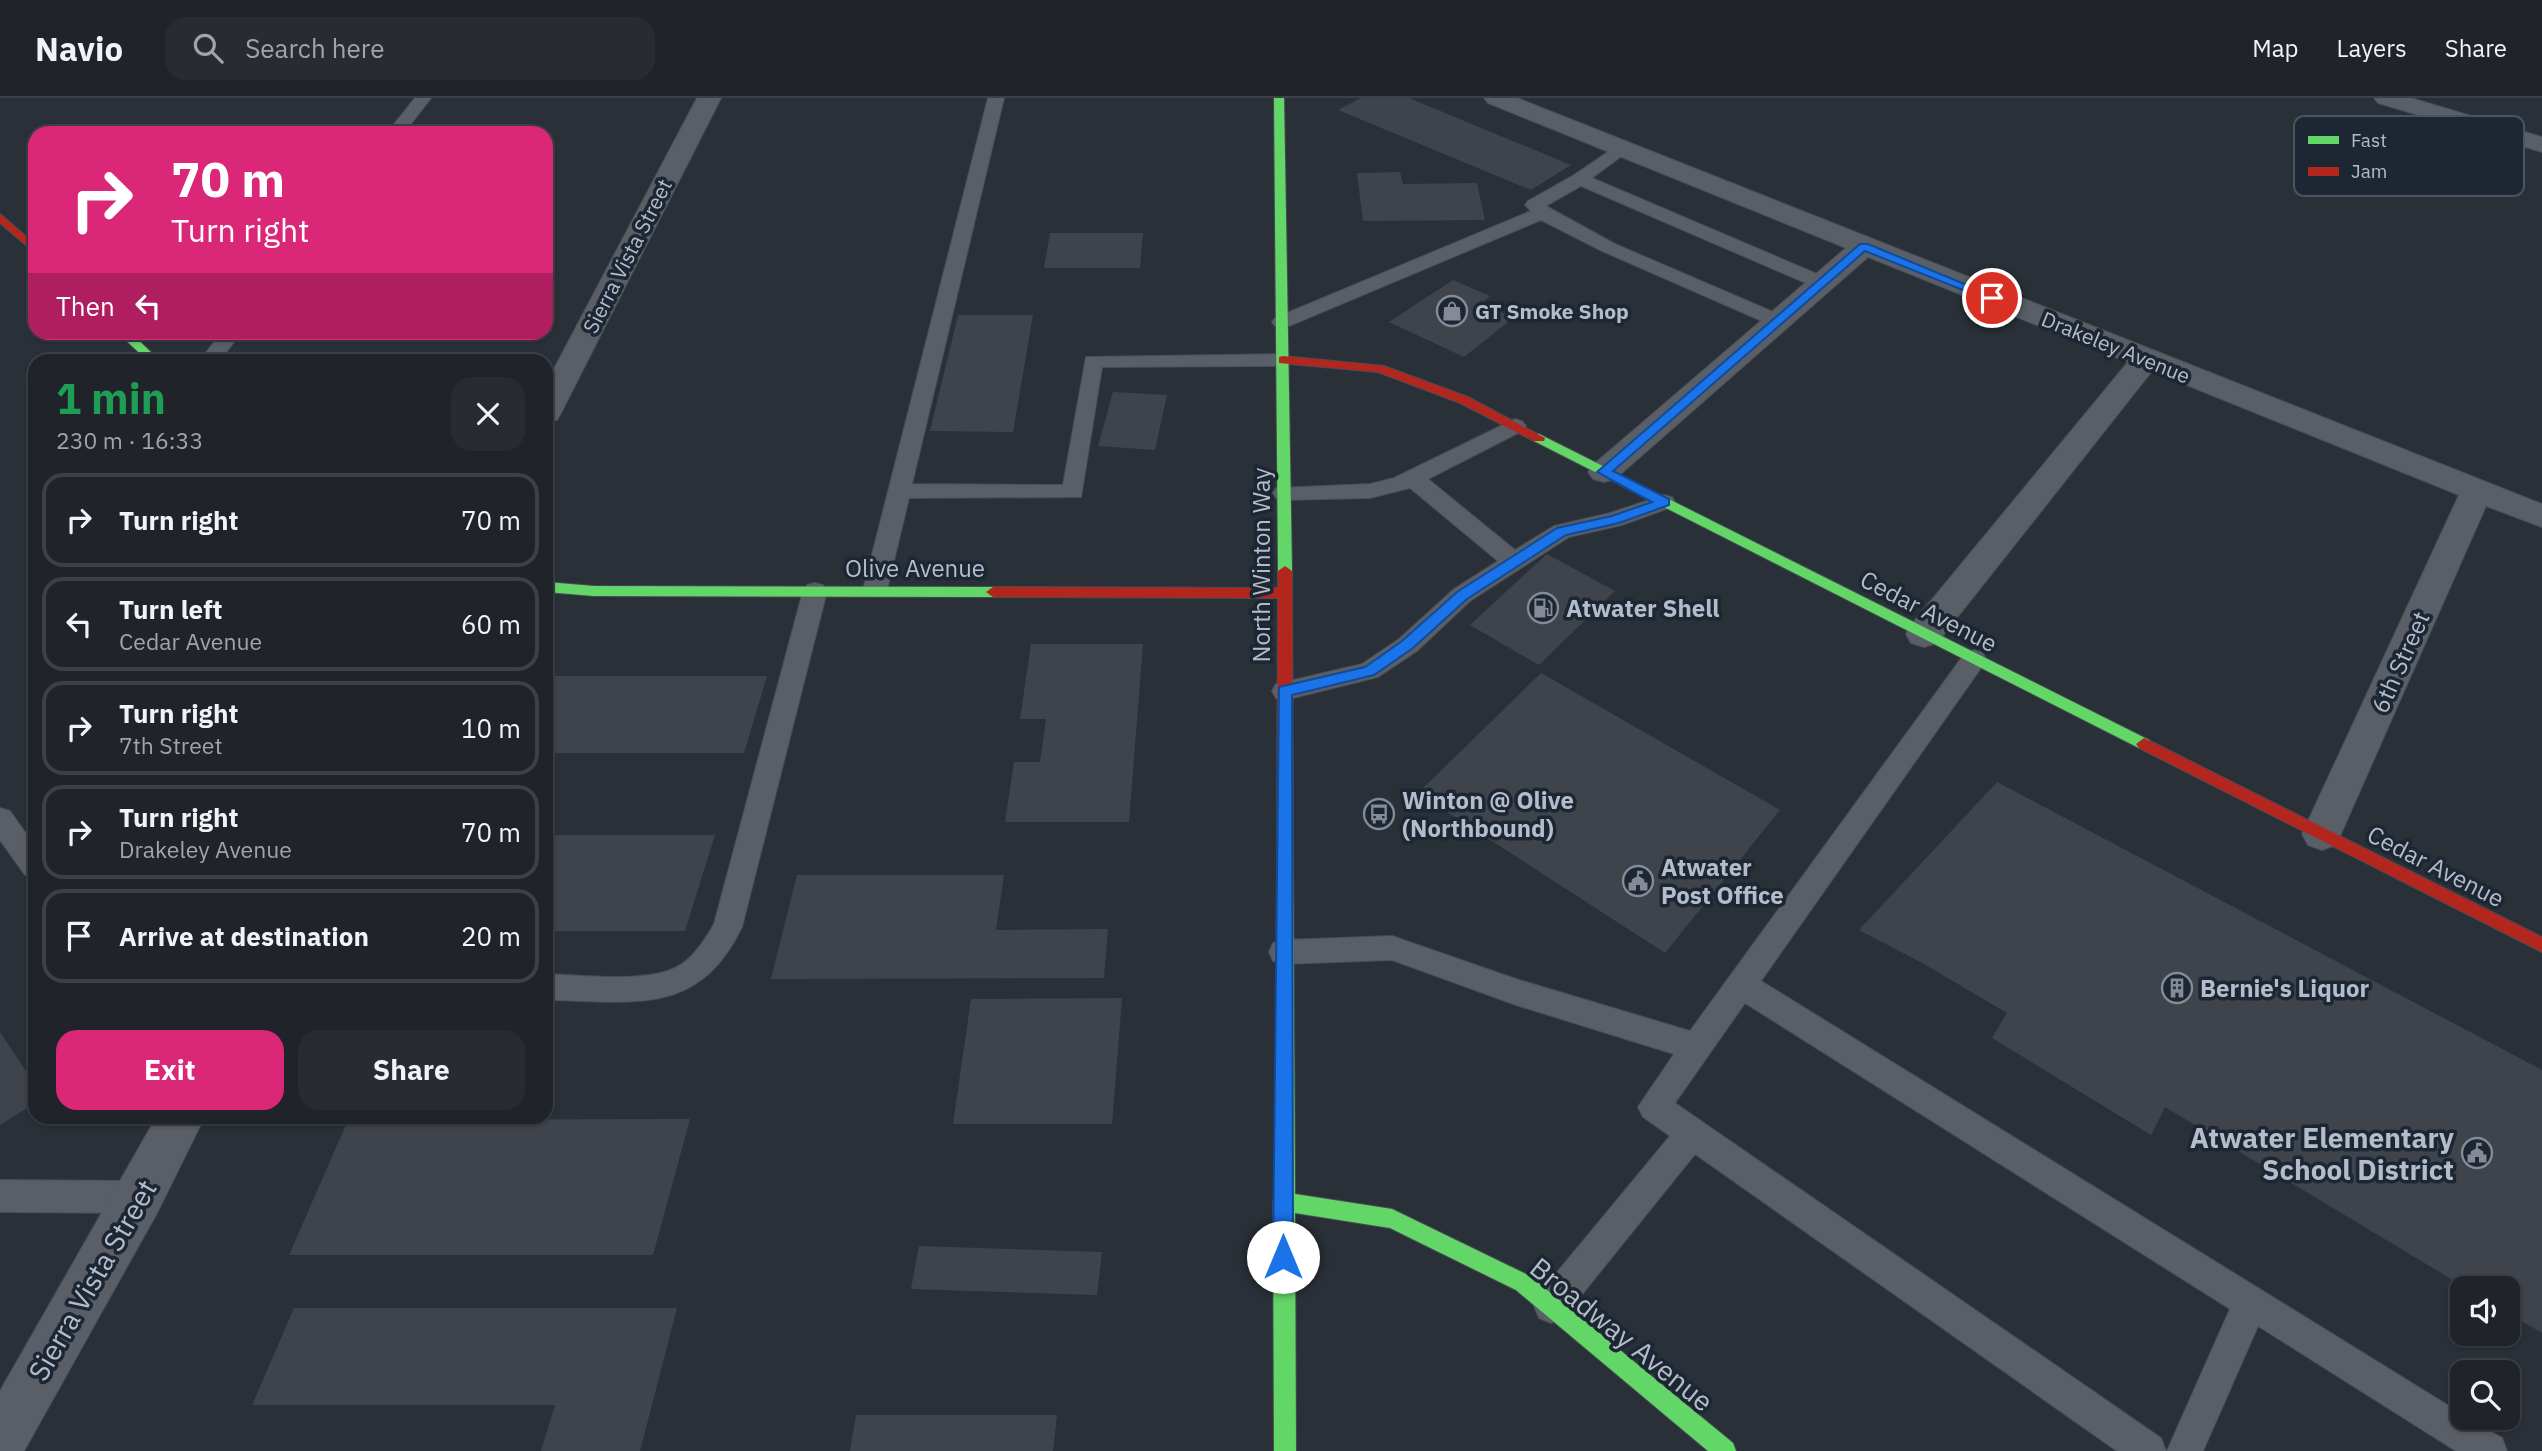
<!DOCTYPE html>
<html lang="en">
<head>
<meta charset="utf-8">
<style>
  :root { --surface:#20242a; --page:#282c32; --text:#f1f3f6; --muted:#a2a4a8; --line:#3d4147; --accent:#db2777 }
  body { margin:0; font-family:"IBM Plex Sans",sans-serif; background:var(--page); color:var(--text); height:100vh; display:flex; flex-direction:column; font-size:26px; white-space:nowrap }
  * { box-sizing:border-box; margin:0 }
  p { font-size:23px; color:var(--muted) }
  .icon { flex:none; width:38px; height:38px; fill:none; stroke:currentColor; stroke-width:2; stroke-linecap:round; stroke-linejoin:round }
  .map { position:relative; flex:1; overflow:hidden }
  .drawer { position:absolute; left:28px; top:256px; width:525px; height:770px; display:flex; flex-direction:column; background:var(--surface); border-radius:21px; box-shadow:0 2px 5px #0004,0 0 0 2px var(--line) }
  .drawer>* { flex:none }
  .hud { position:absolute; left:28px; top:28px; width:525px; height:214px; border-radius:21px; box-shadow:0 2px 5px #0004,0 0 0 2px var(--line); background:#db2777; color:#fff; overflow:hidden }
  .buttons { position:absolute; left:2450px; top:1178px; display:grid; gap:14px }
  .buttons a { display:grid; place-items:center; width:70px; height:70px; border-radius:14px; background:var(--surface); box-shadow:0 2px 5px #0004,0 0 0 2px var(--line); font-size:35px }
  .pin { position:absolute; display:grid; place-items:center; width:60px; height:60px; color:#fff; margin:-30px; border:4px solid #fff; border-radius:50%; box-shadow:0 2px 7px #0007 }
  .me { position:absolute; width:77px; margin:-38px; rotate:0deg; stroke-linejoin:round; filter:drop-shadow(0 0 5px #0008) }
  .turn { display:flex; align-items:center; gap:24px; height:147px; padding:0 28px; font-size:32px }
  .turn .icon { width:91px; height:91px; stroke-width:2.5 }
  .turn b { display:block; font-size:49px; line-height:60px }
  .then { display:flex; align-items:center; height:66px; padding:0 28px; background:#0003; gap:14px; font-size:26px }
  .round { display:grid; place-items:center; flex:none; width:74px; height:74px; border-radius:21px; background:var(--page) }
  .head { display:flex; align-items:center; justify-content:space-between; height:119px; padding:0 28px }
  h1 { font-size:42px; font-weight:800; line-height:52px; color:#1e9e55 }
  .button { display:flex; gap:14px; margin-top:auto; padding:14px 28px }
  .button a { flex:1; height:80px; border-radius:21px; background:var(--accent); color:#fff; font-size:28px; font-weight:800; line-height:80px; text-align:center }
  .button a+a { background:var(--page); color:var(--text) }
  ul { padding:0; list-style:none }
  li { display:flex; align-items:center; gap:21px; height:94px; margin:0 14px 10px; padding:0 14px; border:4px solid var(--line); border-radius:21px }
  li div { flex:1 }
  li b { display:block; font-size:26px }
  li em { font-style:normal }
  header { display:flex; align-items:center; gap:42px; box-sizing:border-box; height:98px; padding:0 35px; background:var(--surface); border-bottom:2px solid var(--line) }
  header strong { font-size:33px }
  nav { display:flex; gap:38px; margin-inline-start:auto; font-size:24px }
  .search { width:490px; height:63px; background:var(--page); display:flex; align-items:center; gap:18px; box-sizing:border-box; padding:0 24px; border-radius:21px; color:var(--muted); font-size:26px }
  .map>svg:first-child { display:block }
</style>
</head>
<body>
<header>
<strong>Navio</strong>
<div class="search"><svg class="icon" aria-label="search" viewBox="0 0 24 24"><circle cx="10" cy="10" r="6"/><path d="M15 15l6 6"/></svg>Search here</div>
<nav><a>Map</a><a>Layers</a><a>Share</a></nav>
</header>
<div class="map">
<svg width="2542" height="1353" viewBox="0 0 2542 1353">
  <rect width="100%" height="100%" fill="#2a3038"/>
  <path fill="#3f444c" d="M 1361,0 L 1409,0 L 1571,67 L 1531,92 L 1338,12 Z
    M 1400,74 L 1403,86 L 1477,85 L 1485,122 L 1363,123 L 1357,75 Z
    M 1050,135 L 1143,135 L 1140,170 L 1044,170 Z
    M 1453,182 L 1490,198 L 1482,205 L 1513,220 L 1464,259 L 1389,224 Z
    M 958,217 L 1033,217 L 1013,334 L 930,333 Z
    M 1113,294 L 1167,297 L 1155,352 L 1098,348 Z
    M 1547,456 L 1615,493 L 1539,567 L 1470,527 Z
    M 1031,546 L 1143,546 L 1129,724 L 1005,724 L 1014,664 L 1040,664 L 1046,621 L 1020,621 Z
    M 1541,575 L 1780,712 L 1665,855 L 1418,695 Z
    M 546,578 L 767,578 L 744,655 L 546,655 Z
    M 1997,684 L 2542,972 L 2542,1235 L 2508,1215 L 2508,1190 L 2466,1190 L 2165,1009 L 2151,1037 L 1992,940 L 2007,915 L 1924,866 L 1859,832 Z
    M 546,737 L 715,737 L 685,833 L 546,833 Z
    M 797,777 L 1004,777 L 996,832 L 1108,831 L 1104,880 L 771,881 Z
    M 1122,900 L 1112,1026 L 953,1026 L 971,901 Z
    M 0,934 L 35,987 L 35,1005 L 0,1027 Z
    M 690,1021 L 653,1157 L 289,1157 L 348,1022 Z
    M 919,1148 L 1102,1154 L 1097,1197 L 911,1191 Z
    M 294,1210 L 677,1210 L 640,1353 L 541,1353 L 555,1307 L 252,1307 Z
    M 856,1317 L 1057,1317 L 1053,1353 L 850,1353 Z"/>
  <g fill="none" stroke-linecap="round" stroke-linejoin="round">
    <g stroke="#484c55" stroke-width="2">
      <path id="lane" d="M 415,0 L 431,0 L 404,35 L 387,35 Z
        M 988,0 L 1004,0 L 912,386 L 1063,387 L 1086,259 L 1283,256 L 1293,262 L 1283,268 L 1102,269 L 1081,399 L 909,400 L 887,492 L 883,498 L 867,498 L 863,492 Z
        M 1621,45 L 1627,46 L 1629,50 L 1627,54 L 1592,80 L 1829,181 L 1831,185 L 1829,189 L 1815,189 L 1581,88 L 1546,108 L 1615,146 L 1785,219 L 1788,223 L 1778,229 L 1771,227 L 1602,153 L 1541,122 L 1289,228 L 1275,228 L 1272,224 L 1275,220 L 1531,113 L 1525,107 L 1528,103 L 1574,77 Z
        M 222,234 L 242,234 L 220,262 L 200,262 Z
        M 1515,321 L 1522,323 L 1526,328 L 1522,333 L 1428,381 L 1515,452 L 1554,428 L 1610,415 L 1664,397 L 1672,399 L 1675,404 L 1672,409 L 1622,427 L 1569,439 L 1470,503 L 1417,553 L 1378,579 L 1285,602 L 1276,600 L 1272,593 L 1276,586 L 1362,566 L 1399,541 L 1454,491 L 1498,463 L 1410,390 L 1370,400 L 1284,402 L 1276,400 L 1273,395 L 1276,390 L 1370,386 L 1394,380 Z
        M 815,485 L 823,487 L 827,493 L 742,829 C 698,920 633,903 546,902 L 546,876 C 581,877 643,885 675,870 C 692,862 705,842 714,826 L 803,493 L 807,487 Z
        M 1974,552 L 1983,555 L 1986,561 L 1983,567 L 1761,883 L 2462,1316 L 2462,1320 L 2468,1320 L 2502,1340 L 2507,1353 L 2456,1353 L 2258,1228 L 2203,1353 L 2167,1353 L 2230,1211 L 1745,905 L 1675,1005 L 2161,1340 L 2166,1353 L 2117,1353 L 1695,1056 L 1563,1220 L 1551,1225 L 1539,1220 L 1534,1208 L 1539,1196 L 1670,1038 L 1643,1019 L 1638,1009 L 1674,956 L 1516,907 L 1392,862 L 1283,866 L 1273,863 L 1269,854 L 1273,845 L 1283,842 L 1392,838 L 1516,881 L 1690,933 L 1965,555 Z
        M 0,710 L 10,713 L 35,748 L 35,780 L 25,777 L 0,742 Z
        M 0,1082 L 140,1083 L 152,1088 L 156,1099 L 152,1110 L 140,1115 L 0,1114 Z"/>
    </g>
    <g stroke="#484c55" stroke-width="2">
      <path id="street" d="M 697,0 L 721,0 L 561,315 L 557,322 L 546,324 L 546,286 Z
        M 1484,0 L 1517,0 L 2542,406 L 2542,429 L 2486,408 L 2336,747 L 2322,752 L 2308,747 L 2302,736 L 2459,397 L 2152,273 L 1937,545 L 1924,549 L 1911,545 L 1906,536 L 1911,527 L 2128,264 L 1868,159 L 1615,381 L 1604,384 L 1593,381 L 1588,374 L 1593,367 L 1846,150 L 1488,5 Z
        M 2374,0 L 2411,0 L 2542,39 L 2542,54 L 2378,5 Z
        M 157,1018 L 205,1018 L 157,1115 L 24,1353 L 0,1353 L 0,1293 Z"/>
    </g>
    <g stroke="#484c55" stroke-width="2">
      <path id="fast" d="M 1274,0 L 1284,0 L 1292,473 L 1285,478 L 1278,473 Z
        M 117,234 L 130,234 L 159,262 L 147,262 Z
        M 1539,336 L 2149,642 L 2152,646 L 2149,650 L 2139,650 L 1534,343 L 1534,337 Z
        M 546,484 L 594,488 L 993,489 L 1000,494 L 993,499 L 594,498 L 546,494 Z
        M 1285,750 L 1291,752 L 1293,757 L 1295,1096 L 1392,1111 L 1530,1178 L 1733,1345 L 1736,1353 L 1708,1353 L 1516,1192 L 1390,1130 L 1295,1115 L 1296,1353 L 1274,1353 L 1273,1104 L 1275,1099 L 1277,757 L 1279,752 Z"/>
    </g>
    <g stroke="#484c55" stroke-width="2">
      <path id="jam" d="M 0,116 L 35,146 L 35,155 L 0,125 Z
        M 1283,258 L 1384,268 L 1468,299 L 1545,340 L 1544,343 L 1534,343 L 1460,305 L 1378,274 L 1279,265 L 1279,259 Z
        M 1285,468 L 1292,473 L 1293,757 L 1291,762 L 1279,762 L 1277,757 L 1278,500 L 993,499 L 986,494 L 993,489 L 1278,490 L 1278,473 Z
        M 2144,640 L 2542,839 L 2542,854 L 2139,650 L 2136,646 Z"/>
    </g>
    <use href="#lane" fill="#5a5e66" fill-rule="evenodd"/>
    <use href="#street" fill="#5a5e66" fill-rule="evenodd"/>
    <use href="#fast" fill="#63d668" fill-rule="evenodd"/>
    <use href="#jam" fill="#b3261e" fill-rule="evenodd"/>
  </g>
  <path fill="#1a73e8" stroke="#114b97" stroke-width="2" d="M 1860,146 L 1868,146 L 1998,200 L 1988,202 L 1865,153 L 1613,373 L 1669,401 L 1669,407 L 1619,425 L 1566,437 L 1467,501 L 1413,550 L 1374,577 L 1292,597 L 1293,1159 L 1290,1166 L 1283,1169 L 1276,1166 L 1273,1159 L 1279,589 L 1365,569 L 1402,543 L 1457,494 L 1557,430 L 1612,418 L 1652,404 L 1597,374 Z"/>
  <defs>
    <g id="shop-ring" transform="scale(1.575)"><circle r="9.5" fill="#1d2633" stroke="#848b96" stroke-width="1.5"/><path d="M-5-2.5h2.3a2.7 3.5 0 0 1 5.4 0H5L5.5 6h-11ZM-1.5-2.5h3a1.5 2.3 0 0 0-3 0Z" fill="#848b96"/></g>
    <g id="fuel-ring" transform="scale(1.575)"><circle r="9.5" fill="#1d2633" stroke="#848b96" stroke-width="1.5"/><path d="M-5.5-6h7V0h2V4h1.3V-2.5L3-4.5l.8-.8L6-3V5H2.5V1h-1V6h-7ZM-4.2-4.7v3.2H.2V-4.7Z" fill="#848b96"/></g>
    <g id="bus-ring" transform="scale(1.575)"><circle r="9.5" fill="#1d2633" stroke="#848b96" stroke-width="1.5"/><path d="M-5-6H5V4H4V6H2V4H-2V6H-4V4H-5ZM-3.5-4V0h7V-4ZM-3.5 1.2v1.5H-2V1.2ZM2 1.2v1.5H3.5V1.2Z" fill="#848b96"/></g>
    <g id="civic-ring" transform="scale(1.575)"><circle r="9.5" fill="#1d2633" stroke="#848b96" stroke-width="1.5"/><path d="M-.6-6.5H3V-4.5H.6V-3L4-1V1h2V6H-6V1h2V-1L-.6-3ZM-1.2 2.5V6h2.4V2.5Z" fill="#848b96"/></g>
    <g id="building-ring" transform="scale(1.575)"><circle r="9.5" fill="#1d2633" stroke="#848b96" stroke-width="1.5"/><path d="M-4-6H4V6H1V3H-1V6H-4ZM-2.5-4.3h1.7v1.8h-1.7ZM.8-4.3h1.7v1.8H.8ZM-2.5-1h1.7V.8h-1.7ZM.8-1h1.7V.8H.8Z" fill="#848b96"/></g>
  </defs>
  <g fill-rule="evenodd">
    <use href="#shop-ring" x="1452" y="213"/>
    <use href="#fuel-ring" x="1543" y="510"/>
    <use href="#bus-ring" x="1379" y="716"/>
    <use href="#civic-ring" x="1638" y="783"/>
    <use href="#building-ring" x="2177" y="890"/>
    <use href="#civic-ring" x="2477" y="1055"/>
  </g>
  <g text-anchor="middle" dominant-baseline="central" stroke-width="7" stroke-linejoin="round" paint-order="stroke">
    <g font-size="21" fill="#b4bcc9" stroke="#1d2633">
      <text transform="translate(627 158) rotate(-63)">Sierra Vista Street</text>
      <text transform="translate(2116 249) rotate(22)">Drakeley Avenue</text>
    </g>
    <g font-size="21" font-weight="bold" fill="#b4bcc9" stroke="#1d2633" text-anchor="start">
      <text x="1475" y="213">GT Smoke Shop</text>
    </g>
    <g font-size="24" fill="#b4bcc9" stroke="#1d2633">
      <text transform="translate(1261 467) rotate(-90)">North Winton Way</text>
      <text x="915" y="470">Olive Avenue</text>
      <text transform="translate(1929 513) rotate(27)">Cedar Avenue</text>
      <text transform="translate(2400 564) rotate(-66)">6th Street</text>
      <text transform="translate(2436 768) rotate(27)">Cedar Avenue</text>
    </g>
    <g font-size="24" font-weight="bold" fill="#b4bcc9" stroke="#1d2633" text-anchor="start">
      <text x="1566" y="510">Atwater Shell</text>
      <text x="1402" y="702">Winton @ Olive<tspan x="1402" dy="28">(Northbound)</tspan></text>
      <text x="1661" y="769">Atwater<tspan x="1661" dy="28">Post Office</tspan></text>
      <text x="2200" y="890">Bernie's Liquor</text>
    </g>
    <g font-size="28" font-weight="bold" fill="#b4bcc9" stroke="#1d2633" text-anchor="end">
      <text x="2454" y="1039">Atwater Elementary<tspan x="2454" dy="32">School District</tspan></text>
    </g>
    <g font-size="28" fill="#b4bcc9" stroke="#1d2633">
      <text transform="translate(92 1182) rotate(-60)">Sierra Vista Street</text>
      <text transform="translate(1622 1236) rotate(39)">Broadway Avenue</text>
    </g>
  </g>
  <rect x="2294" y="18" width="230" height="80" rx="10" fill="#1d2633" stroke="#4a5360" stroke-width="2"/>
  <rect x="2308" y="38" width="31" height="8" fill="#63d668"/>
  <rect x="2308" y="69" width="31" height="9" fill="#b3261e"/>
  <g font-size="19" fill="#b4bcc9">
    <text x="2351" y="49">Fast</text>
    <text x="2351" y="80">Jam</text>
  </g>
</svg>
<div class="buttons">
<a><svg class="icon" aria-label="sound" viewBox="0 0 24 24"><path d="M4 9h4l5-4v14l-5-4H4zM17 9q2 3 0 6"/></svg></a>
<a><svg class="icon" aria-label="search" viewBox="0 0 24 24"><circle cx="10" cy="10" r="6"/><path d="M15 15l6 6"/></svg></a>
</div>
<div class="pin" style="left:1992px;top:200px;background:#d93025"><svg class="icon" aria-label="arrive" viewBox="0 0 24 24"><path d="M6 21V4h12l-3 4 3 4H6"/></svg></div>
<svg class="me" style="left:1283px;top:1159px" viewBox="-20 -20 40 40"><circle r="19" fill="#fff"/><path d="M0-13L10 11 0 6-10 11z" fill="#1a73e8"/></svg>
<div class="hud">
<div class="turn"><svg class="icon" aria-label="right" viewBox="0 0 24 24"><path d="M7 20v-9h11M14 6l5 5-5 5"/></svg><div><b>70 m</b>Turn right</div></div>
<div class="then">Then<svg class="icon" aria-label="left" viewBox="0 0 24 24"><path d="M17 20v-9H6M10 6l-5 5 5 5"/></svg></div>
</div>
<section class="drawer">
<div class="head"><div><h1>1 min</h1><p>230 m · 16:33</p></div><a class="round"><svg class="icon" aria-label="close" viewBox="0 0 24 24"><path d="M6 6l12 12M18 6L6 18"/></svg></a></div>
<ul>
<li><svg class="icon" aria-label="right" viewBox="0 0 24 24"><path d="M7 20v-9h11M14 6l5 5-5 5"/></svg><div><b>Turn right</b></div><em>70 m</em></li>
<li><svg class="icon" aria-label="left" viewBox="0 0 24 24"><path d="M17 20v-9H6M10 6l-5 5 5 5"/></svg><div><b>Turn left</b><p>Cedar Avenue</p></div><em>60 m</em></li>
<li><svg class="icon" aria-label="right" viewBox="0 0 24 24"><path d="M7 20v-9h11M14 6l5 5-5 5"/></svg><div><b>Turn right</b><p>7th Street</p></div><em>10 m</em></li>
<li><svg class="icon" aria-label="right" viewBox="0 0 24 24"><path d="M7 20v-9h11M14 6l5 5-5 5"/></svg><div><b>Turn right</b><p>Drakeley Avenue</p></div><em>70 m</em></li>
<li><svg class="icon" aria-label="arrive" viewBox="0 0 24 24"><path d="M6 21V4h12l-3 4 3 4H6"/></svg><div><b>Arrive at destination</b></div><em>20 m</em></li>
</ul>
<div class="button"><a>Exit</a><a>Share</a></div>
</section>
</div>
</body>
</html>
